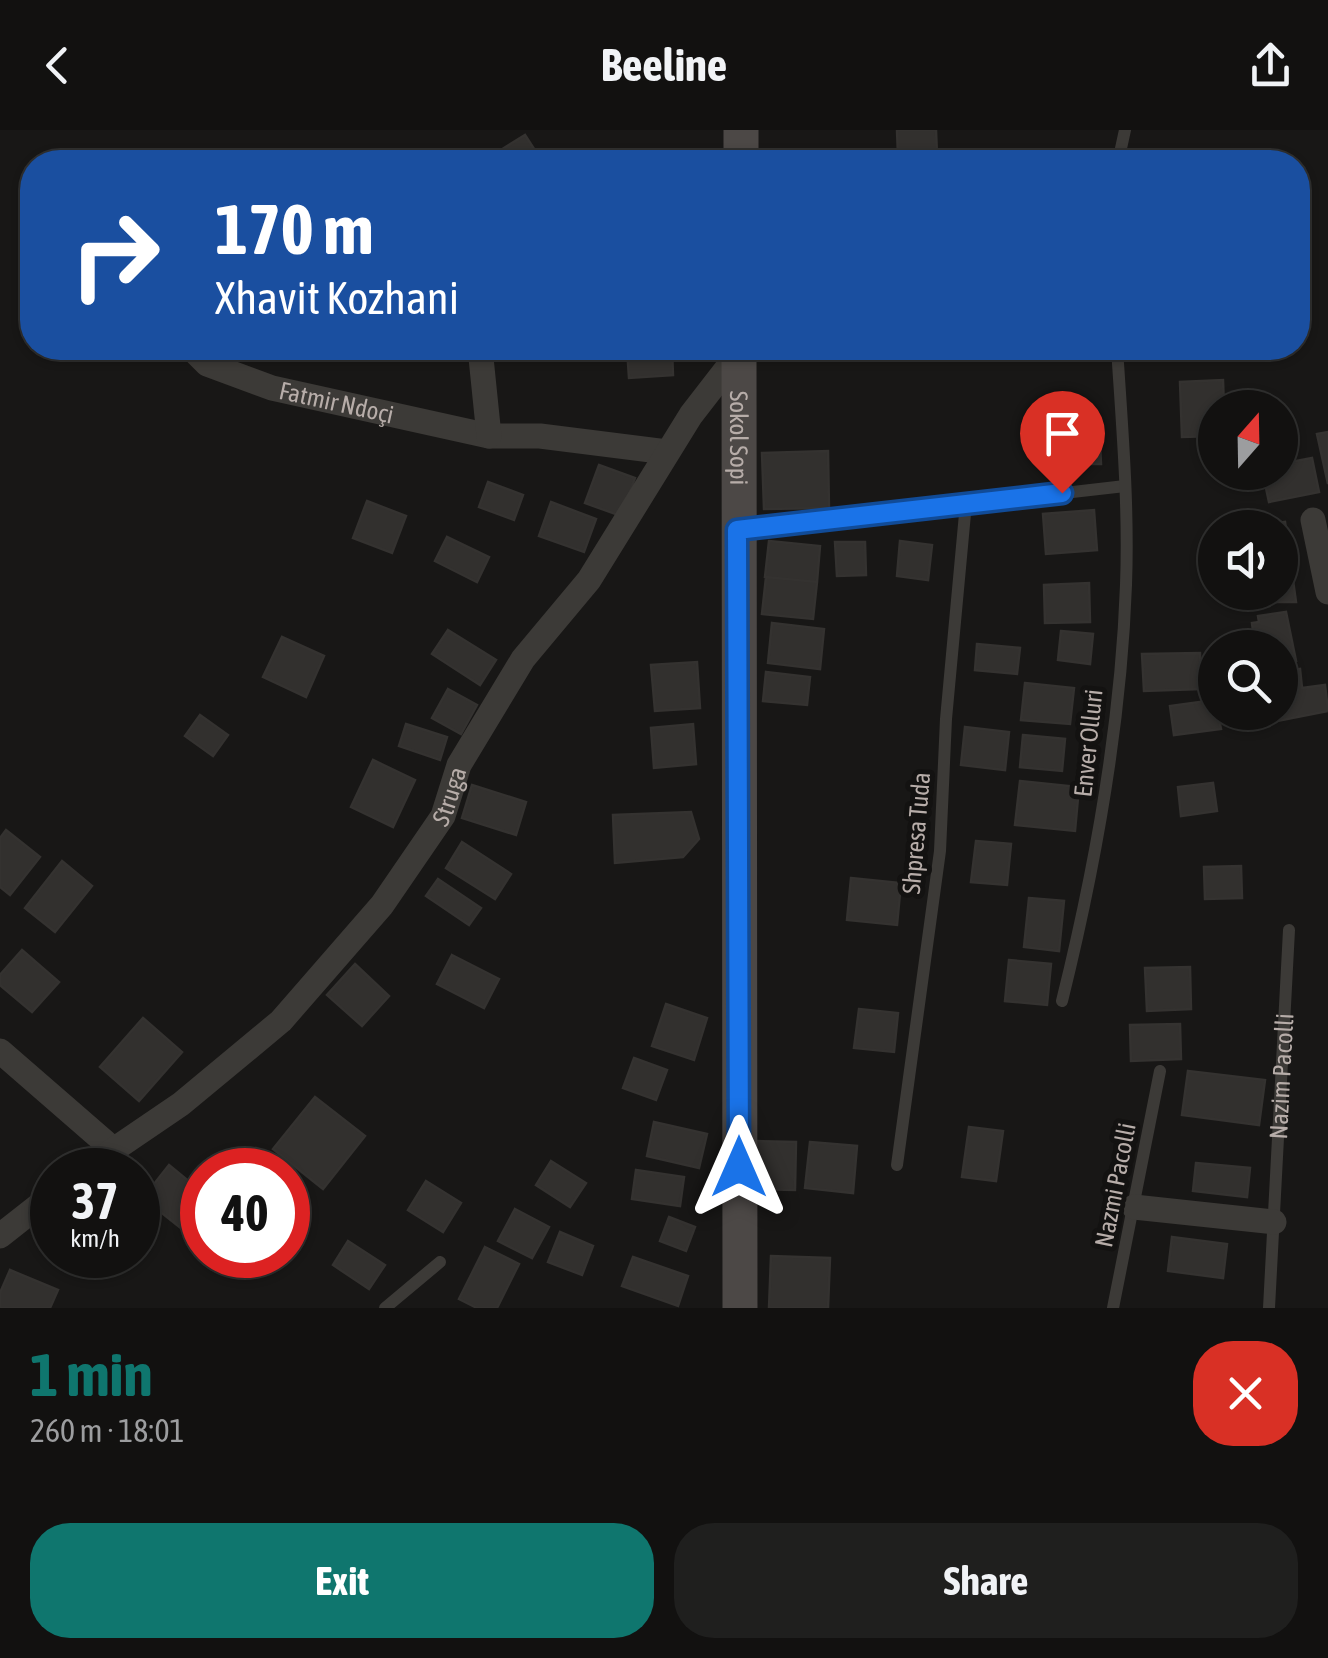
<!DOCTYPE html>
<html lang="en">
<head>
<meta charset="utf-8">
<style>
  :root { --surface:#121110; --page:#1f1f1e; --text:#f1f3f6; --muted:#9c9d9f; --line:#313130; --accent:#0f766e }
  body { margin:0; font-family:"Asap Condensed",sans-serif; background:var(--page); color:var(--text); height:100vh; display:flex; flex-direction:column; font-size:38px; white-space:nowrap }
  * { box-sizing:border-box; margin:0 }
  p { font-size:32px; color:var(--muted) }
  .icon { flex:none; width:55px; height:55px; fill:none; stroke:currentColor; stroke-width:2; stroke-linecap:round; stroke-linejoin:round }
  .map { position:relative; height:1178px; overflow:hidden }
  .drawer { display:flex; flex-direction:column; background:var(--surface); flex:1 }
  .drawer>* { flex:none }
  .banner { position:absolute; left:20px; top:20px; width:1290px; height:210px; border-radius:40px; box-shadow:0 2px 8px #0004,0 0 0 2px var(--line); background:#1a4fa0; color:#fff; overflow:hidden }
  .needle { width:65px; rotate:20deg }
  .fabs { position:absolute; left:1198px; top:260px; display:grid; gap:20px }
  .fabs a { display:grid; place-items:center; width:100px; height:100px; border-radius:50%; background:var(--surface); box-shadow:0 2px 8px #0004,0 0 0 2px var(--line); font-size:50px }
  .speed { position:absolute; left:30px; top:1018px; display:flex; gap:20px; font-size:50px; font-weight:700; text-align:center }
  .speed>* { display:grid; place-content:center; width:130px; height:130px; border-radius:50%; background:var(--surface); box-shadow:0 2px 8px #0004,0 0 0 2px var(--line); line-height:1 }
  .speed small { font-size:25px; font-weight:400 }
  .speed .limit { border:15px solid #d22; background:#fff; color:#111 }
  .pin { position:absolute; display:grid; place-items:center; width:85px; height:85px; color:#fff; margin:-102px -42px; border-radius:50% 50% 50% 0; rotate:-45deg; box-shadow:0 0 10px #0007 }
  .pin .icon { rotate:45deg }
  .me { position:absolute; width:110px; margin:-55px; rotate:0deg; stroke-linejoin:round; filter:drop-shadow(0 0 8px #0008) }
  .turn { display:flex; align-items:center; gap:35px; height:210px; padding:0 30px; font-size:45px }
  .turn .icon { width:130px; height:130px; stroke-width:2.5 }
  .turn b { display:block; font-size:70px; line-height:85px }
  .round { display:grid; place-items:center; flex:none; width:105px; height:105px; border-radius:40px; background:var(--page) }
  .summary { display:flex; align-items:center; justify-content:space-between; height:170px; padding:0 30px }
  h1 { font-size:60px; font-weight:700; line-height:75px; color:var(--accent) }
  .primary-button { display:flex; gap:20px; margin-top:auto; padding:20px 30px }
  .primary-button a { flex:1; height:115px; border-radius:40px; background:var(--accent); color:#fff; font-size:40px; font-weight:700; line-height:115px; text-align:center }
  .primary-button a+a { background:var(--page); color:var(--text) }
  header { display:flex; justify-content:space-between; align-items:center; height:130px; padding:0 30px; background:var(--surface); font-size:45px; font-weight:700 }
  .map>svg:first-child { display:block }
</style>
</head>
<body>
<header><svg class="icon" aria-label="back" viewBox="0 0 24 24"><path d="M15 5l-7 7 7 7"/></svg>Beeline<svg class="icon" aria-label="share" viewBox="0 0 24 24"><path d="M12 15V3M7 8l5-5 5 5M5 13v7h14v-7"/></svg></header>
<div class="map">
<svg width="1328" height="1178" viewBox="0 0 1328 1178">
  <rect width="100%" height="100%" fill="#181716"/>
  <path fill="#32302e" stroke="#343230" stroke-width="2.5" d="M 897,0 L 936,0 L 937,25 L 898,26 Z
    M 525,5 L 540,28 L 533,32 L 491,32 L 488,28 Z
    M 1215,22 L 1216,32 L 1178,32 L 1177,23 Z
    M 363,218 L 406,218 L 406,227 L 364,229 Z
    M 627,218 L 672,218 L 673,245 L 629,248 Z
    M 1223,250 L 1224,278 L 1215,278 L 1215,306 L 1182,307 L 1180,252 Z
    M 1099,287 L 1101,334 L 1074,334 L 1072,288 Z
    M 1328,302 L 1328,354 L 1317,304 Z
    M 828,321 L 829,378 L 764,379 L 762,323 Z
    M 1312,328 L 1319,362 L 1269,372 L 1263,344 L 1280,342 L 1280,334 Z
    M 599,335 L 635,348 L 621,386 L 585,373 Z
    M 488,352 L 523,365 L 514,390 L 479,377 Z
    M 367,371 L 406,386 L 392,423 L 353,408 Z
    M 551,372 L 596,389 L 584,422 L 539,406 Z
    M 1094,380 L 1097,420 L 1046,424 L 1043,384 Z
    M 1285,392 L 1296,472 L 1255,472 L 1253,462 L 1280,462 L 1280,398 L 1263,395 Z
    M 447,407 L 489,427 L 477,452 L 435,431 Z
    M 769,411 L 820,416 L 817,452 L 765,447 Z
    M 900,411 L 932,415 L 928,450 L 897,446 Z
    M 835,412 L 865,412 L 866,445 L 837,446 Z
    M 766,447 L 817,452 L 813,489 L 762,484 Z
    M 1089,453 L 1090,492 L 1045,493 L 1044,455 Z
    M 1286,482 L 1296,531 L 1280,533 L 1280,518 L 1255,518 L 1252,493 L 1259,492 L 1258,486 Z
    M 772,493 L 824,499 L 820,539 L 768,533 Z
    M 448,500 L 496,530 L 480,555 L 432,524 Z
    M 1061,501 L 1093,504 L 1090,534 L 1058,530 Z
    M 282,507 L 324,526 L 306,567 L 263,547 Z
    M 977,514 L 1020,518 L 1017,544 L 975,540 Z
    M 1200,523 L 1201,559 L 1144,561 L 1142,524 Z
    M 697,532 L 700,578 L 655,581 L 651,535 Z
    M 1300,539 L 1302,558 L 1325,555 L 1328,581 L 1272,592 L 1271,582 L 1280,582 L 1281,542 Z
    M 766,542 L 810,547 L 807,575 L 763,571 Z
    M 1025,553 L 1074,558 L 1070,594 L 1021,590 Z
    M 448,559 L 477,575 L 461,604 L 432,588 Z
    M 1215,570 L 1221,599 L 1174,605 L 1170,576 Z
    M 200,585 L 228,605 L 213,626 L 185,606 Z
    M 406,594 L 447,607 L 440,630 L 399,616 Z
    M 693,594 L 696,634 L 654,638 L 651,598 Z
    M 965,597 L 1009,602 L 1005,640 L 961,635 Z
    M 1023,605 L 1065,609 L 1062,641 L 1020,637 Z
    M 373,630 L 415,650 L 393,697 L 351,677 Z
    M 1020,651 L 1079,657 L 1075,701 L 1015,695 Z
    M 1213,653 L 1217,681 L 1181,686 L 1178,657 Z
    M 472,655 L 526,672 L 516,705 L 462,688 Z
    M 691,682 L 699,709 L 683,727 L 615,733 L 613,685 Z
    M 6,700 L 40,727 L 10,765 L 0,757 L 0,708 Z
    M 976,711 L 1011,714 L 1007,755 L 971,752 Z
    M 462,712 L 511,744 L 495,769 L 446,738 Z
    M 62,731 L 92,756 L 55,802 L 25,778 Z
    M 1241,736 L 1242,768 L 1205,769 L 1204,737 Z
    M 851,748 L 901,753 L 897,795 L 847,790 Z
    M 438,749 L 481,778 L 469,795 L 426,766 Z
    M 1029,768 L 1064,771 L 1059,821 L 1024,817 Z
    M 22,820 L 59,852 L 32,882 L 0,855 L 0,845 Z
    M 452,825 L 499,849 L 484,878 L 437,854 Z
    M 1009,830 L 1051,834 L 1047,875 L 1005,871 Z
    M 355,834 L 389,866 L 362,896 L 327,865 Z
    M 1190,837 L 1191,879 L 1147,881 L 1145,838 Z
    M 666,874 L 707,888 L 694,930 L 652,916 Z
    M 859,879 L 898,883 L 894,922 L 854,918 Z
    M 143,888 L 182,922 L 139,971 L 100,937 Z
    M 1180,894 L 1181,929 L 1131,931 L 1130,895 Z
    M 634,928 L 667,940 L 656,970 L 623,958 Z
    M 1188,941 L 1265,950 L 1259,995 L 1182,985 Z
    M 315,967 L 365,1006 L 323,1059 L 273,1019 Z
    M 654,992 L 707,1004 L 699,1038 L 647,1026 Z
    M 969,997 L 1003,1001 L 996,1051 L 962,1047 Z
    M 757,1011 L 796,1012 L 795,1060 L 756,1059 Z
    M 810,1012 L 857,1016 L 853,1063 L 805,1058 Z
    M 551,1031 L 586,1053 L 570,1077 L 536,1055 Z
    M 1196,1033 L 1250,1038 L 1247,1067 L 1193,1061 Z
    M 169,1035 L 202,1062 L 202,1074 L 182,1099 L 143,1068 Z
    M 636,1040 L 684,1047 L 680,1076 L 632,1069 Z
    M 426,1051 L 461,1073 L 443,1102 L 408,1080 Z
    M 515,1079 L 549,1097 L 532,1128 L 498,1111 Z
    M 669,1087 L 695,1097 L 686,1121 L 660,1111 Z
    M 560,1102 L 593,1116 L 582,1145 L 548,1132 Z
    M 1172,1107 L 1227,1114 L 1223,1148 L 1168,1141 Z
    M 348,1111 L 385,1135 L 369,1159 L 333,1135 Z
    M 485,1117 L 519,1134 L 497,1178 L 477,1178 L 459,1169 Z
    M 771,1126 L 830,1128 L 828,1178 L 769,1178 Z
    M 633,1127 L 688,1146 L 678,1176 L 622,1156 Z
    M 10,1140 L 58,1160 L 50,1178 L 0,1178 L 0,1163 Z"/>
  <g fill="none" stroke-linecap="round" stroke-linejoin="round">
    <g stroke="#3c3a37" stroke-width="12">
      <path d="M 1118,32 L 1125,0"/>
      <path d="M 740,400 L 1125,356"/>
      <path d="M 1062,871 C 1096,734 1121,596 1126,455 C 1129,376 1122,296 1117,218"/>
      <path d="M 897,1035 L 940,721 L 946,589 L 966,373"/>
      <path d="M 385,1178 L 440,1132"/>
      <path d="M 1113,1178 L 1160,941"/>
      <path id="s1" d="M 1269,1178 L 1289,800"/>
    </g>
    <g stroke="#3c3a37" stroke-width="25">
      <path id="s2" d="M 191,218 L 207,234 L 272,258 L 489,306 L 540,306 L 667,322"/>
      <path d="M 480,218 L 489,306"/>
      <path d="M 1313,390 L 1328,462"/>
      <path d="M 0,921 L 114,1020"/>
      <path id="s3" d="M 84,1040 L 181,974 L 281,891 L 382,775 L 443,686 L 459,635 L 523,529 L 589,450 L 691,285 L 739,223"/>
      <path d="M 1134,1077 L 1274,1092"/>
      <path d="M 0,1106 L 52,1065"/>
    </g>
    <g stroke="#4c4846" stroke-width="35">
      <path d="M 741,0 L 741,32"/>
      <path id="s4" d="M 739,218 L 740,1178"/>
    </g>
  </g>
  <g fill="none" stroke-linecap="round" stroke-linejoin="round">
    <g stroke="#114b97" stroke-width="25">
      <path id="route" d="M 739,1037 L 737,400 L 1062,363"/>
    </g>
    <use href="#route" stroke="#1a73e8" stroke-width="18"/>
  </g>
  <g text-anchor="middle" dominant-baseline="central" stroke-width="10" stroke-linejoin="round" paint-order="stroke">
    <g font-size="25" fill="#b7ada9" stroke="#131211">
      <text stroke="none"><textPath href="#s2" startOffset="158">Fatmir Ndoçi</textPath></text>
      <text stroke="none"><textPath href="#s4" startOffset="90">Sokol Sopi</textPath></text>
      <text transform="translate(1088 613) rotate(-84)">Enver Olluri</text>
      <text stroke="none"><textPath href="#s3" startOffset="530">Struga</textPath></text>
      <text transform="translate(916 703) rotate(-85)">Shpresa Tuda</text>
      <text stroke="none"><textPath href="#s1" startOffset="232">Nazim Pacolli</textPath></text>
      <text transform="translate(1115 1055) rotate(-79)">Nazmi Pacolli</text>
    </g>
  </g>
</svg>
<div class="fabs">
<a><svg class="needle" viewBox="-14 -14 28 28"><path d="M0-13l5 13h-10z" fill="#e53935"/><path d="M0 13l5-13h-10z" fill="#9c9d9f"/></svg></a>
<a><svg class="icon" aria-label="sound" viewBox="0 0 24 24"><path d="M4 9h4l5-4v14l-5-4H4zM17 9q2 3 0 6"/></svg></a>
<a><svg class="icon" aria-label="search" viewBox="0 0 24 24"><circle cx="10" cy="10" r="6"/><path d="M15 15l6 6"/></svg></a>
</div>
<div class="speed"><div>37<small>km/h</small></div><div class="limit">40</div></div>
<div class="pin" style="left:1062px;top:363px;background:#d93025"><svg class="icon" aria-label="arrive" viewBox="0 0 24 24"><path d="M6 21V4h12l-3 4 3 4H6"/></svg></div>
<svg class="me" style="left:739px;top:1037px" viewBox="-20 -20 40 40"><path d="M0-17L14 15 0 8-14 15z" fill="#1a73e8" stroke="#fff" stroke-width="4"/></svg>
<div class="banner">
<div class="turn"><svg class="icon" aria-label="right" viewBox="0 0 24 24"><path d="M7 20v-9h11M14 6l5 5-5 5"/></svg><div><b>170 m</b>Xhavit Kozhani</div></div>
</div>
</div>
<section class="drawer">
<div class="summary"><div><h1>1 min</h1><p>260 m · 18:01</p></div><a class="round" style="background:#d93025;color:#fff"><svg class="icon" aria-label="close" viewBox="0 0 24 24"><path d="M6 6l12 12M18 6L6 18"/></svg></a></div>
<div class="primary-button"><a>Exit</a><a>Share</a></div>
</section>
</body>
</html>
